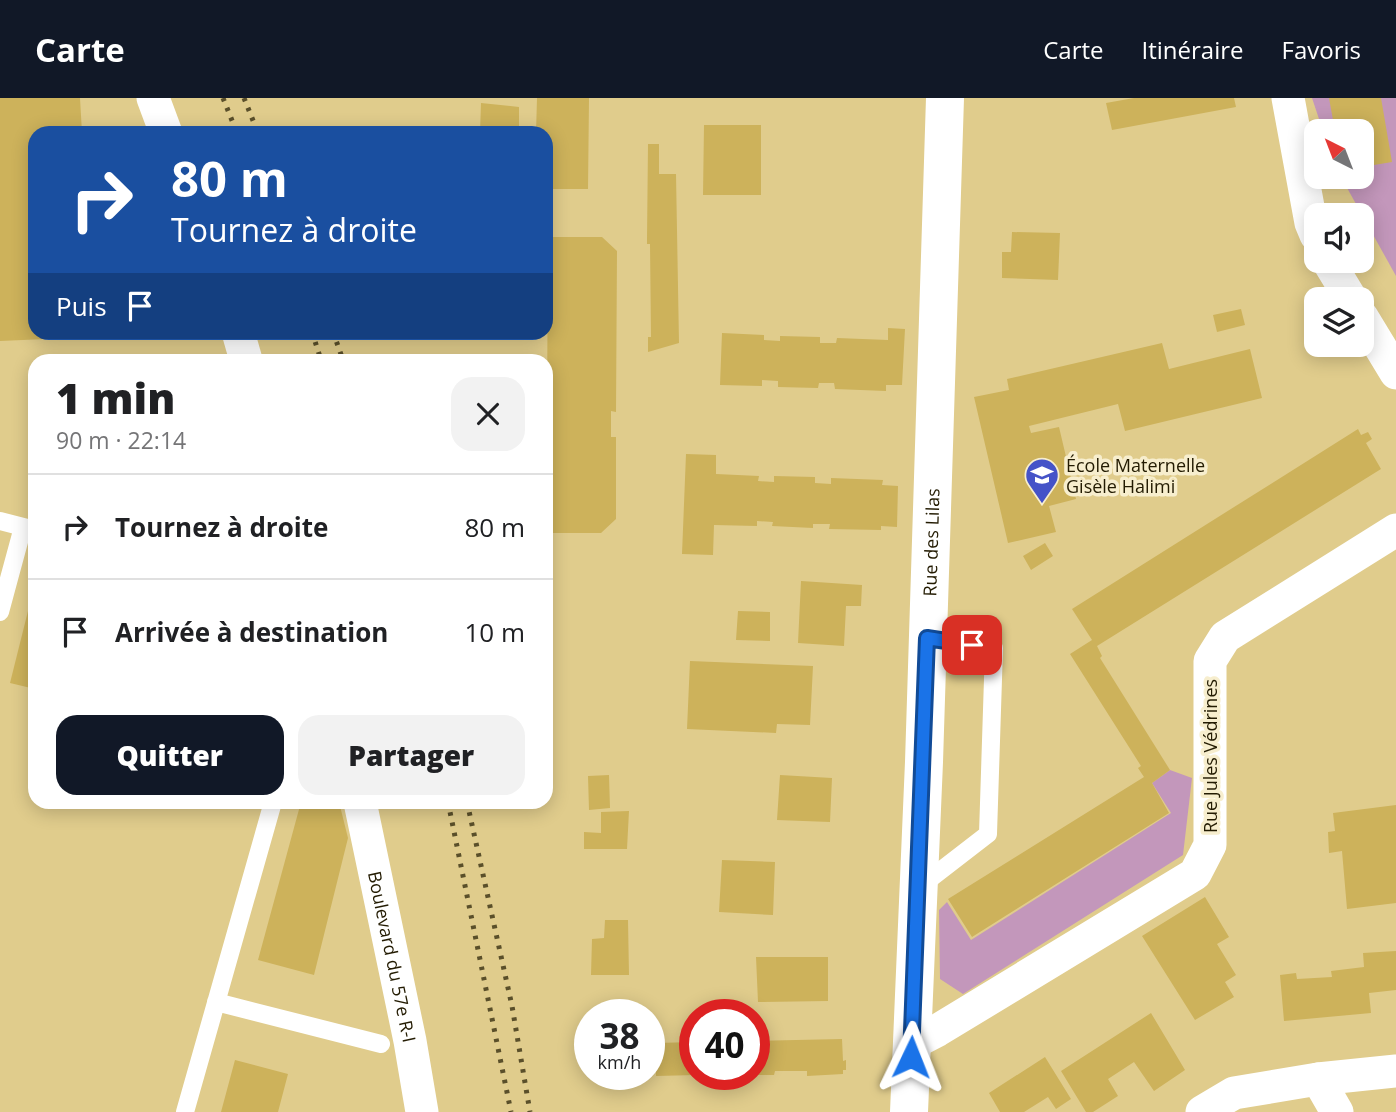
<!DOCTYPE html>
<html lang="fr">
<head>
<meta charset="utf-8">
<style>
  :root { --surface:#fff; --page:#f2f2f2; --text:#202124; --muted:#757577; --line:#e0e0e0; --accent:#111827 }
  body { margin:0; font-family:"Open Sans",sans-serif; background:var(--page); color:var(--text); height:100vh; display:flex; flex-direction:column; font-size:26px; white-space:nowrap }
  * { box-sizing:border-box; margin:0 }
  p { font-size:23px; color:var(--muted) }
  .icon { flex:none; width:38px; height:38px; fill:none; stroke:currentColor; stroke-width:2; stroke-linecap:round; stroke-linejoin:round }
  .map { position:relative; flex:1; overflow:hidden }
  .panel { position:absolute; left:28px; top:256px; width:525px; height:455px; display:flex; flex-direction:column; background:var(--surface); border-radius:21px; box-shadow:0 4px 18px #0003 }
  .panel>* { flex:none }
  .guide { position:absolute; left:28px; top:28px; width:525px; height:214px; border-radius:21px; box-shadow:0 4px 18px #0003; background:#1a4fa0; color:#fff; overflow:hidden }
  .needle { width:46px; rotate:318deg }
  .controls { position:absolute; left:1304px; top:21px; display:grid; gap:14px }
  .controls a { display:grid; place-items:center; width:70px; height:70px; border-radius:14px; background:var(--surface); box-shadow:0 4px 18px #0003; font-size:35px }
  .speed { position:absolute; left:574px; top:901px; display:flex; gap:14px; font-size:35px; font-weight:700; text-align:center }
  .speed>* { display:grid; place-content:center; width:91px; height:91px; border-radius:50%; background:var(--surface); box-shadow:0 4px 18px #0003; line-height:1 }
  .speed small { font-size:18px; font-weight:400 }
  .speed .limit { border:10px solid #d22; background:#fff; color:#111 }
  .pin { position:absolute; display:grid; place-items:center; width:60px; height:60px; color:#fff; margin:-30px; border-radius:14px; box-shadow:0 4px 10px #0006 }
  .me { position:absolute; width:77px; margin:-38px; rotate:2deg; stroke-linejoin:round; filter:drop-shadow(0 0 5px #0008) }
  .turn { display:flex; align-items:center; gap:24px; height:147px; padding:0 28px; font-size:32px }
  .turn .icon { width:91px; height:91px; stroke-width:2.5 }
  .turn b { display:block; font-size:49px; line-height:60px }
  .then { display:flex; align-items:center; height:66px; padding:0 28px; background:#0003; gap:14px; font-size:26px }
  .round { display:grid; place-items:center; flex:none; width:74px; height:74px; border-radius:21px; background:var(--page) }
  .summary { display:flex; align-items:center; justify-content:space-between; height:119px; padding:0 28px }
  h1 { font-size:42px; font-weight:800; line-height:52px }
  .primary-button { display:flex; gap:14px; margin-top:auto; padding:14px 28px }
  .primary-button a { flex:1; height:80px; border-radius:21px; background:var(--accent); color:#fff; font-size:28px; font-weight:800; line-height:80px; text-align:center }
  .primary-button a+a { background:var(--page); color:var(--text) }
  ul { padding:0; list-style:none }
  li { display:flex; align-items:center; gap:21px; height:105px; padding:0 28px; border-top:2px solid var(--line) }
  li div { flex:1 }
  li b { display:block; font-size:26px }
  li em { font-style:normal }
  header { display:flex; align-items:center; gap:42px; box-sizing:border-box; height:98px; padding:0 35px; background:var(--accent); color:#fff }
  header strong { font-size:33px }
  nav { display:flex; gap:38px; margin-inline-start:auto; font-size:24px }
  .map>svg:first-child { display:block }
</style>
</head>
<body>
<header>
<strong>Carte</strong>
<nav><a>Carte</a><a>Itinéraire</a><a>Favoris</a></nav>
</header>
<div class="map">
<svg width="1396" height="1014" viewBox="0 0 1396 1014">
  <rect width="100%" height="100%" fill="#e0cc8c"/>
  <path fill="#c397bb" d="M 1312,0 L 1396,0 L 1396,178 L 1341,79 L 1362,79 L 1362,33 L 1323,33 Z
    M 1170,672 L 1192,680 L 1183,757 L 963,896 L 940,881 L 939,812 L 947,804 L 971,842 L 1171,715 L 1152,685 Z"/>
  <path fill="#cdb25b" d="M 0,0 L 80,0 L 82,35 L 35,35 L 35,234 L 91,234 L 91,239 L 0,243 Z
    M 537,0 L 589,0 L 588,91 L 546,91 L 546,35 L 536,35 Z
    M 1134,0 L 1234,0 L 1236,9 L 1112,32 L 1106,5 Z
    M 1329,0 L 1381,0 L 1392,64 L 1362,69 L 1362,33 L 1335,33 Z
    M 481,5 L 519,9 L 519,35 L 480,35 Z
    M 704,27 L 761,27 L 761,97 L 703,97 Z
    M 648,46 L 659,46 L 659,76 L 676,76 L 679,245 L 648,254 L 648,239 L 651,239 L 650,146 L 647,146 L 647,141 Z
    M 1012,134 L 1060,135 L 1058,182 L 1002,180 L 1002,154 L 1011,154 Z
    M 548,139 L 602,139 L 617,153 L 616,314 L 611,313 L 611,339 L 616,339 L 616,421 L 601,435 L 546,435 L 547,339 L 552,339 L 552,314 L 547,314 Z
    M 1241,211 L 1245,227 L 1217,234 L 1213,217 Z
    M 888,230 L 905,231 L 902,287 L 886,287 L 886,293 L 835,291 L 834,285 L 819,285 L 818,290 L 778,289 L 778,283 L 762,282 L 762,288 L 720,287 L 722,235 L 764,237 L 764,242 L 780,243 L 780,238 L 820,239 L 820,245 L 836,245 L 837,240 L 888,242 Z
    M 1162,245 L 1169,271 L 1250,251 L 1262,300 L 1125,333 L 1118,306 L 1029,328 L 1031,335 L 1059,329 L 1076,401 L 1049,408 L 1056,434 L 1008,445 L 974,299 L 1009,292 L 1007,281 Z
    M 1358,331 L 1361,337 L 1368,334 L 1372,341 L 1366,345 L 1381,371 L 1097,548 L 1102,558 L 1100,560 L 1170,672 L 1152,685 L 1169,715 L 972,839 L 948,801 L 1144,679 L 1138,670 L 1141,668 L 1070,556 L 1092,542 L 1072,511 Z
    M 686,356 L 716,357 L 716,376 L 759,378 L 758,383 L 774,384 L 774,378 L 815,379 L 815,385 L 831,386 L 831,380 L 883,382 L 882,387 L 898,388 L 897,429 L 881,428 L 881,432 L 829,431 L 830,426 L 813,426 L 813,430 L 772,428 L 773,424 L 757,423 L 757,428 L 714,427 L 713,457 L 682,456 Z
    M 1045,445 L 1053,458 L 1031,472 L 1023,458 Z
    M 801,483 L 862,487 L 861,508 L 846,508 L 844,548 L 798,545 Z
    M 31,501 L 35,502 L 35,591 L 10,585 Z
    M 738,513 L 770,514 L 770,543 L 736,542 Z
    M 690,563 L 813,568 L 810,627 L 777,626 L 776,635 L 687,631 Z
    M 609,677 L 610,710 L 589,712 L 588,678 Z
    M 780,677 L 832,680 L 830,724 L 777,722 Z
    M 301,704 L 339,704 L 348,740 L 314,877 L 258,862 Z
    M 1396,707 L 1396,805 L 1347,811 L 1342,753 L 1329,755 L 1328,734 L 1335,733 L 1333,715 Z
    M 629,713 L 627,751 L 584,751 L 584,734 L 601,735 L 601,714 Z
    M 722,762 L 775,764 L 773,817 L 719,814 Z
    M 1205,799 L 1229,839 L 1217,846 L 1236,877 L 1225,884 L 1234,899 L 1195,922 L 1142,838 Z
    M 605,822 L 628,822 L 629,877 L 591,877 L 592,841 L 604,840 Z
    M 1396,853 L 1396,892 L 1369,895 L 1371,915 L 1284,923 L 1280,877 L 1296,875 L 1297,881 L 1332,879 L 1331,873 L 1364,869 L 1363,855 Z
    M 756,859 L 828,859 L 828,903 L 758,904 Z
    M 1151,915 L 1185,972 L 1154,993 L 1134,964 L 1108,981 L 1118,998 L 1093,1014 L 1086,1014 L 1061,973 Z
    M 842,941 L 843,963 L 846,962 L 846,972 L 843,972 L 843,976 L 807,978 L 807,973 L 775,973 L 774,977 L 754,977 L 754,943 Z
    M 695,944 L 695,977 L 656,978 L 656,945 Z
    M 1045,959 L 1071,1001 L 1056,1011 L 1048,999 L 1024,1014 L 1000,1014 L 989,995 Z
    M 235,962 L 288,976 L 278,1014 L 221,1014 Z"/>
  <g fill="none" stroke-linecap="round" stroke-linejoin="round">
    <path stroke="#fff" stroke-width="18" d="M 0,423 L 35,432
      M 0,514 L 23,429
      M 922,787 L 988,736 L 994,550 L 927,540
      M 216,904 L 381,946
      M 185,1014 L 273,704"/>
    <g stroke="#fff" stroke-width="33">
      <path d="M 153,0 L 166,35"/>
      <path d="M 1288,0 L 1311,125 L 1316,137"/>
      <path d="M 1328,163 L 1351,201"/>
      <path d="M 1362,219 L 1396,275"/>
      <path d="M 238,234 L 246,262"/>
      <path id="s1" d="M 360,704 L 410,943 L 422,1014"/>
      <path d="M 911,946 L 938,932 L 1195,776 L 1210,747 L 1210,563 L 1225,539 L 1396,432"/>
      <path d="M 1318,981 L 1337,1014"/>
      <path d="M 1202,1014 L 1234,995 L 1318,981 L 1396,973"/>
    </g>
    <path stroke="#fff" stroke-width="38" id="s2" d="M 909,1014 L 924,664 L 945,0"/>
    <path stroke="#5a4f2a" stroke-width="5" stroke-dasharray="3.5 7" stroke-linecap="butt" d="M 223,0 L 237,35
      M 244,0 L 258,35
      M 312,234 L 321,262
      M 333,234 L 343,262
      M 448,704 L 511,1014
      M 467,704 L 512,908 L 530,1014"/>
  </g>
  <g fill="none" stroke-linecap="round" stroke-linejoin="round">
    <g stroke="#114b97" stroke-width="18">
      <path id="route" d="M 911,959 L 927,540 L 972,547"/>
    </g>
    <use href="#route" stroke="#1a73e8" stroke-width="12"/>
  </g>
  <defs>
    <g id="school-pin" transform="scale(1.75)"><path d="M0 17L-7.5 6A9.5 9.5 0 1 1 7.5 6Z" fill="#4553c8" stroke="#f7eece"/><path d="M0-5L7-2L0 1L-7-2ZM-4 1L0 2.5L4 1V4Q0 6-4 4Z" fill="#fff"/></g>
  </defs>
  <g fill-rule="evenodd">
    <use href="#school-pin" x="1042" y="377"/>
  </g>
  <g text-anchor="middle" dominant-baseline="central" stroke-width="7" stroke-linejoin="round" paint-order="stroke">
    <g font-size="18" fill="#231b02" stroke="#f7eece" text-anchor="start">
      <text x="1066" y="367">École Maternelle<tspan x="1066" dy="21">Gisèle Halimi</tspan></text>
    </g>
    <g font-size="18" fill="#231b02" stroke="#f7eece">
      <text stroke="none"><textPath href="#s2" startOffset="570">Rue des Lilas</textPath></text>
      <text transform="translate(1210 658) rotate(-90)">Rue Jules Védrines</text>
      <text stroke="none"><textPath href="#s1" startOffset="158">Boulevard du 57e R-I</textPath></text>
    </g>
  </g>
</svg>
<div class="controls">
<a><svg class="needle" viewBox="-14 -14 28 28"><path d="M0-13l5 13h-10z" fill="#e53935"/><path d="M0 13l5-13h-10z" fill="#757577"/></svg></a>
<a><svg class="icon" aria-label="sound" viewBox="0 0 24 24"><path d="M4 9h4l5-4v14l-5-4H4zM17 9q2 3 0 6"/></svg></a>
<a><svg class="icon" aria-label="layers" viewBox="0 0 24 24"><path d="M12 4l9 5-9 5-9-5zM3 14l9 5 9-5"/></svg></a>
</div>
<div class="speed"><div>38<small>km/h</small></div><div class="limit">40</div></div>
<div class="pin" style="left:972px;top:547px;background:#d93025"><svg class="icon" aria-label="arrive" viewBox="0 0 24 24"><path d="M6 21V4h12l-3 4 3 4H6"/></svg></div>
<svg class="me" style="left:911px;top:959px" viewBox="-20 -20 40 40"><path d="M0-17L14 15 0 8-14 15z" fill="#1a73e8" stroke="#fff" stroke-width="4"/></svg>
<div class="guide">
<div class="turn"><svg class="icon" aria-label="right" viewBox="0 0 24 24"><path d="M7 20v-9h11M14 6l5 5-5 5"/></svg><div><b>80 m</b>Tournez à droite</div></div>
<div class="then">Puis<svg class="icon" aria-label="arrive" viewBox="0 0 24 24"><path d="M6 21V4h12l-3 4 3 4H6"/></svg></div>
</div>
<section class="panel">
<div class="summary"><div><h1>1 min</h1><p>90 m · 22:14</p></div><a class="round"><svg class="icon" aria-label="close" viewBox="0 0 24 24"><path d="M6 6l12 12M18 6L6 18"/></svg></a></div>
<ul>
<li><svg class="icon" aria-label="right" viewBox="0 0 24 24"><path d="M7 20v-9h11M14 6l5 5-5 5"/></svg><div><b>Tournez à droite</b></div><em>80 m</em></li>
<li><svg class="icon" aria-label="arrive" viewBox="0 0 24 24"><path d="M6 21V4h12l-3 4 3 4H6"/></svg><div><b>Arrivée à destination</b></div><em>10 m</em></li>
</ul>
<div class="primary-button"><a>Quitter</a><a>Partager</a></div>
</section>
</div>
</body>
</html>
